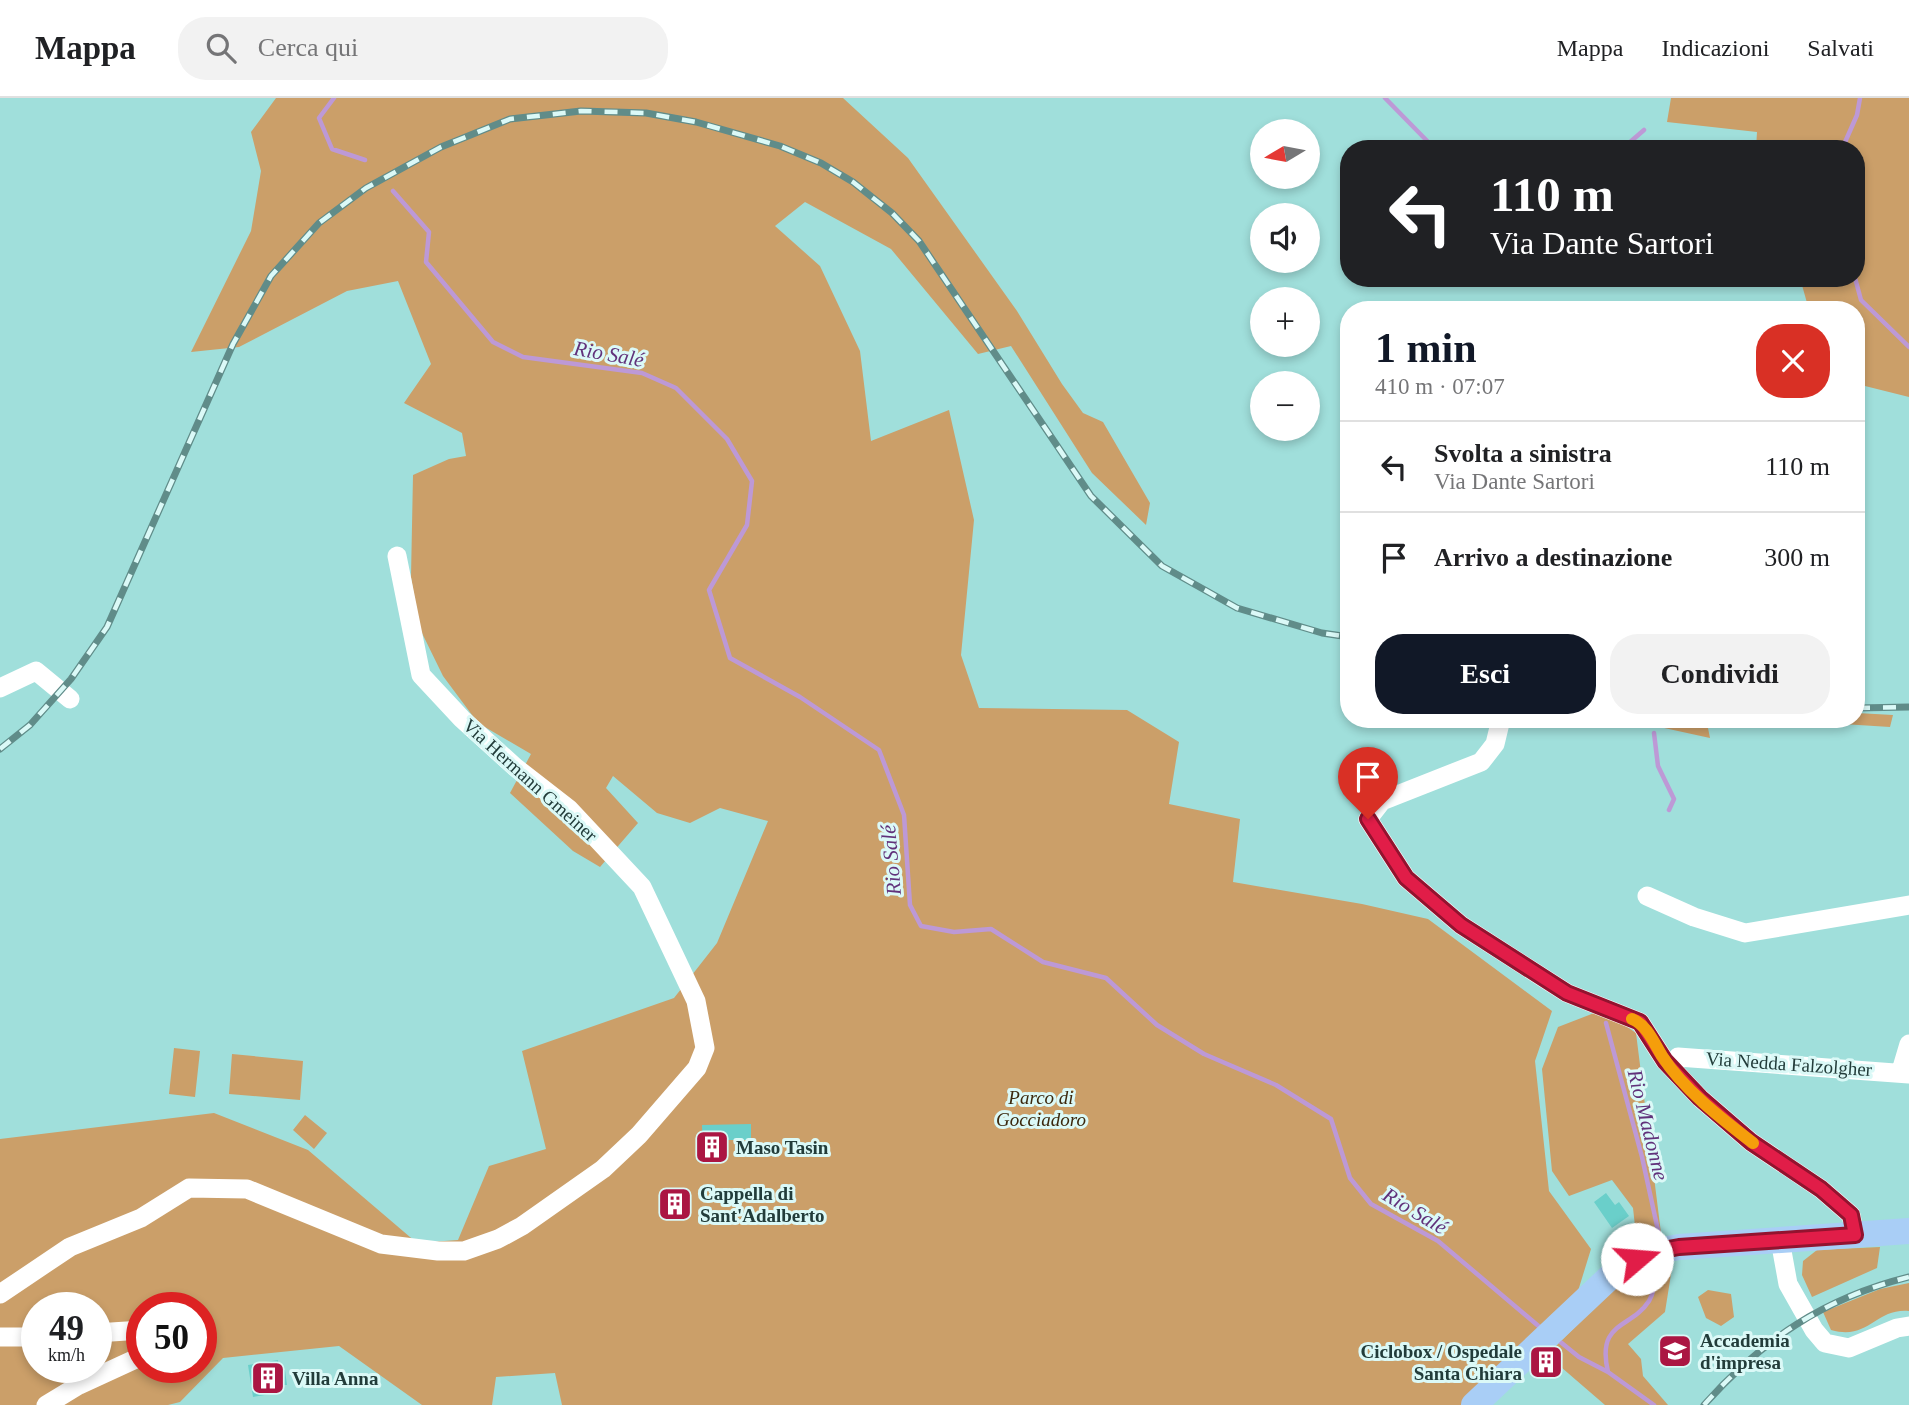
<!DOCTYPE html>
<html lang="it">
<head>
<meta charset="utf-8">
<style>
  :root { --surface:#fff; --page:#f2f2f2; --text:#202124; --muted:#757577; --line:#e0e0e0; --accent:#111827 }
  body { margin:0; font-family:Georgia,serif; background:var(--page); color:var(--text); height:100vh; display:flex; flex-direction:column; font-size:26px; white-space:nowrap }
  * { box-sizing:border-box; margin:0 }
  p { font-size:23px; color:var(--muted) }
  .icon { flex:none; width:38px; height:38px; fill:none; stroke:currentColor; stroke-width:2; stroke-linecap:round; stroke-linejoin:round }
  .map { position:relative; flex:1; overflow:hidden }
  .side { position:absolute; left:1340px; top:203px; width:525px; height:427px; display:flex; flex-direction:column; background:var(--surface); border-radius:28px; box-shadow:0 4px 10px #0003 }
  .side>* { flex:none }
  .guide { position:absolute; left:1340px; top:42px; width:525px; height:147px; border-radius:28px; box-shadow:0 4px 10px #0003; background:#202124; color:#fff; overflow:hidden }
  .needle { width:46px; rotate:260deg }
  .tools { position:absolute; left:1250px; top:21px; display:grid; gap:14px }
  .tools a { display:grid; place-items:center; width:70px; height:70px; border-radius:50%; background:var(--surface); box-shadow:0 4px 10px #0003; font-size:35px }
  .speed { position:absolute; left:21px; top:1194px; display:flex; gap:14px; font-size:35px; font-weight:700; text-align:center }
  .speed>* { display:grid; place-content:center; width:91px; height:91px; border-radius:50%; background:var(--surface); box-shadow:0 4px 10px #0003; line-height:1 }
  .speed small { font-size:18px; font-weight:400 }
  .speed .limit { border:10px solid #d22; background:#fff; color:#111 }
  .pin { position:absolute; display:grid; place-items:center; width:60px; height:60px; color:#fff; margin:-72px -30px; border-radius:50% 50% 50% 0; rotate:-45deg; box-shadow:0 0 7px #0007 }
  .pin .icon { rotate:45deg }
  .me { position:absolute; width:77px; margin:-38px; rotate:72deg; stroke-linejoin:round; filter:drop-shadow(0 0 5px #0008) }
  .turn { display:flex; align-items:center; gap:24px; height:147px; padding:0 35px; font-size:32px }
  .turn .icon { width:91px; height:91px; stroke-width:2.5 }
  .turn b { display:block; font-size:49px; line-height:60px }
  .round { display:grid; place-items:center; flex:none; width:74px; height:74px; border-radius:28px; background:var(--page) }
  .head { display:flex; align-items:center; justify-content:space-between; height:119px; padding:0 35px }
  h1 { font-size:42px; font-weight:700; line-height:52px; color:var(--accent) }
  .action { display:flex; gap:14px; margin-top:auto; padding:14px 35px }
  .action a { flex:1; height:80px; border-radius:28px; background:var(--accent); color:#fff; font-size:28px; font-weight:700; line-height:80px; text-align:center }
  .action a+a { background:var(--page); color:var(--text) }
  ul { padding:0; list-style:none }
  li { display:flex; align-items:center; gap:21px; height:91px; padding:0 35px; border-top:2px solid var(--line) }
  li div { flex:1 }
  li b { display:block; font-size:26px }
  li em { font-style:normal }
  header { display:flex; align-items:center; gap:42px; box-sizing:border-box; height:98px; padding:0 35px; background:var(--surface); border-bottom:2px solid var(--line) }
  header strong { font-size:33px }
  nav { display:flex; gap:38px; margin-inline-start:auto; font-size:24px }
  .search { width:490px; height:63px; background:var(--page); display:flex; align-items:center; gap:18px; box-sizing:border-box; padding:0 24px; border-radius:28px; color:var(--muted); font-size:26px }
  .map>svg:first-child { display:block }
</style>
</head>
<body>
<header>
<strong>Mappa</strong>
<div class="search"><svg class="icon" aria-label="search" viewBox="0 0 24 24"><circle cx="10" cy="10" r="6"/><path d="M15 15l6 6"/></svg>Cerca qui</div>
<nav><a>Mappa</a><a>Indicazioni</a><a>Salvati</a></nav>
</header>
<div class="map">
<svg width="1909" height="1307" viewBox="0 0 1909 1307">
  <rect width="100%" height="100%" fill="#a0dfdb"/>
  <path fill="#cb9f69" fill-rule="evenodd" d="M 276,0 L 843,0 L 908,60 L 1017,213 L 1062,286 L 1083,315 L 1103,324 L 1150,405 L 1146,427 L 1092,375 L 1011,248 L 978,256 L 891,151 L 805,104 L 775,128 L 820,168 L 860,253 L 871,343 L 949,312 L 974,422 L 961,557 L 979,610 L 1127,612 L 1179,644 L 1169,706 L 1240,721 L 1233,784 L 1362,806 L 1428,821 L 1552,913 L 1535,963 L 1549,1093 L 1591,1151 L 1578,1193 L 1463,1307 L 562,1307 L 555,1275 L 496,1279 L 492,1307 L 422,1307 L 339,1248 L 223,1260 L 180,1304 L 168,1307 L 0,1307 L 0,1041 L 214,1015 L 308,1052 L 417,1145 L 458,1142 L 489,1068 L 546,1051 L 522,953 L 674,900 L 717,845 L 768,723 L 720,710 L 690,725 L 657,715 L 613,678 L 606,690 L 638,725 L 600,769 L 573,753 L 510,695 L 531,656 L 478,625 L 443,578 L 419,529 L 411,479 L 413,377 L 449,361 L 466,358 L 462,335 L 404,305 L 431,266 L 398,183 L 347,193 L 239,249 L 191,254 L 251,133 L 261,73 L 251,34 ZM 37,1209 L 96,1209 L 96,1269 L 37,1269 ZM 142,1209 L 201,1209 L 201,1269 L 142,1269 Z
    M 1671,0 L 1909,0 L 1909,299 L 1857,286 L 1857,212 L 1809,212 L 1800,180 L 1857,180 L 1857,51 L 1756,51 L 1757,34 L 1667,24 Z
    M 1857,615 L 1893,617 L 1890,629 L 1795,623 L 1764,629 L 1725,626 L 1708,630 L 1710,640 L 1623,621 L 1857,621 Z
    M 1602,912 L 1636,935 L 1662,1143 L 1637,1146 L 1633,1110 L 1612,1082 L 1569,1098 L 1552,1073 L 1542,971 L 1558,929 Z
    M 174,950 L 200,953 L 195,999 L 169,996 Z
    M 232,956 L 303,963 L 300,1002 L 229,996 Z
    M 305,1017 L 327,1035 L 314,1051 L 293,1032 Z
    M 1880,1149 L 1877,1170 L 1812,1199 L 1802,1177 L 1803,1163 L 1817,1152 Z
    M 1666,1161 L 1672,1170 L 1665,1214 L 1628,1246 L 1641,1261 L 1643,1278 L 1668,1307 L 1605,1307 L 1547,1257 L 1621,1183 Z
    M 1909,1185 L 1909,1213 C 1875,1210 1869,1243 1831,1232 L 1823,1214 L 1880,1191 Z
    M 1708,1192 L 1731,1196 L 1734,1219 L 1721,1228 L 1706,1220 L 1698,1199 Z"/>
  <g fill="none" stroke-linecap="round" stroke-linejoin="round">
    <path stroke="#bd99d6" stroke-width="4.5" d="M 334,0 L 319,20 L 332,51 L 365,62
      M 1385,0 L 1435,51
      M 1622,51 L 1644,32
      M 1842,51 L 1857,17 L 1860,0
      M 393,93 L 429,134 L 426,164 L 493,244 L 523,259 L 642,275 L 676,290 L 727,341 L 752,383 L 747,427 L 709,492 L 730,560 L 800,599 L 879,652 L 904,717 L 910,807 L 921,828 L 954,834 L 991,831 L 1043,864 L 1106,880 L 1157,927 L 1204,956 L 1276,987 L 1331,1021 L 1350,1080 L 1371,1106 L 1438,1143 L 1542,1231
      M 1855,180 L 1861,202 L 1909,249
      M 1654,635 L 1658,668 L 1674,701 L 1669,712
      M 1606,925 L 1642,1059 L 1659,1137
      M 1558,1242 L 1579,1259 L 1608,1274 L 1654,1307
      M 1608,1274 C 1596,1223 1631,1231 1649,1203 C 1655,1193 1655,1181 1656,1170"/>
  </g>
  <path fill="#6acfca" d="M 751,1026 L 751,1042 L 721,1042 L 722,1060 L 703,1060 L 702,1027 Z
    M 1606,1095 L 1615,1107 L 1619,1104 L 1629,1118 L 1612,1130 L 1594,1104 Z
    M666 1106a9 9 0 1 1 18 0a9 9 0 1 1-18 0Z
    M 278,1262 L 279,1273 L 285,1272 L 287,1287 L 282,1287 L 283,1294 L 253,1299 L 248,1267 Z"/>
  <g fill="none" stroke-linecap="round" stroke-linejoin="round">
    <path stroke="#fff" stroke-width="19" d="M 0,590 L 36,573 L 70,601
      M 1501,621 L 1495,646 L 1481,664 L 1382,703 L 1368,721 L 1406,780 L 1461,827 L 1567,895 L 1640,924 L 1665,963 L 1700,1000 L 1751,1044 L 1821,1091 L 1851,1117 L 1855,1137
      M 1647,798 L 1694,819 L 1745,835 L 1909,807
      M 1678,959 L 1909,976
      M 1901,973 L 1909,946
      M 1780,1142 L 1788,1186 L 1814,1232 L 1825,1245 L 1849,1250 L 1897,1230 L 1909,1228
      M 0,1196 L 70,1149 L 141,1120 L 189,1090 L 247,1091 L 381,1146 L 438,1153 L 464,1153 L 498,1141 L 522,1128 L 603,1071 L 639,1037 L 697,970 L 705,950 L 696,903 L 642,789 L 569,711 L 515,669 L 462,621 L 421,577 L 397,458
      M 96,1235 L 142,1232
      M 0,1239 L 37,1239
      M 46,1307 L 79,1287 L 142,1258"/>
    <path stroke="#a9cef6" stroke-width="26" d="M 1474,1307 L 1613,1176 L 1652,1154 L 1679,1149 L 1909,1133"/>
    <g stroke="#608c89" stroke-width="7">
      <path id="rail" d="M 1857,610 L 1909,609
        M 0,651 L 30,627 L 71,581 L 107,529 L 233,246 L 271,178 L 319,125 L 366,90 L 441,49 L 510,21 L 581,13 L 646,15 L 696,24 L 780,48 L 821,65 L 853,84 L 892,115 L 919,143 L 1091,398 L 1162,468 L 1237,510 L 1322,535 L 1349,539
        M 1704,1307 C 1762,1242 1824,1200 1909,1179"/>
    </g>
    <use href="#rail" stroke="#dbf9f7" stroke-width="4.5" stroke-dasharray="13" stroke-linecap="butt"/>
  </g>
  <g fill="none" stroke-linecap="round" stroke-linejoin="round">
    <g stroke="#92132f" stroke-width="18">
      <path id="route" d="M 1368,721 L 1406,780 L 1461,827 L 1567,895 L 1640,924 L 1665,963 L 1700,1000 L 1751,1044 L 1821,1091 L 1851,1117 L 1855,1137 L 1679,1149 L 1652,1154 L 1637,1161"/>
    </g>
    <use href="#route" stroke="#e11d48" stroke-width="12"/>
    <path stroke="#f59e0b" stroke-width="12" d="M 1632,921 C 1647,927 1654,945 1662,958 C 1684,992 1722,1021 1753,1045"/>
  </g>
  <defs>
    <g id="building-square" transform="scale(1.75)"><rect x="-9" y="-9" width="18" height="18" rx="4" fill="#ab1643" stroke="#dbf9f7"/><path d="M-4-6H4V6H1V3H-1V6H-4ZM-2.5-4.3h1.7v1.8h-1.7ZM.8-4.3h1.7v1.8H.8ZM-2.5-1h1.7V.8h-1.7ZM.8-1h1.7V.8H.8Z" fill="#fff"/></g>
    <g id="university-square" transform="scale(1.75)"><rect x="-9" y="-9" width="18" height="18" rx="4" fill="#ab1643" stroke="#dbf9f7"/><path d="M0-5L7-2L0 1L-7-2ZM-4 1L0 2.5L4 1V4Q0 6-4 4Z" fill="#fff"/></g>
  </defs>
  <g fill-rule="evenodd">
    <use href="#building-square" x="712" y="1049"/>
    <use href="#building-square" x="675" y="1106"/>
    <use href="#university-square" x="1675" y="1253"/>
    <use href="#building-square" x="1546" y="1264"/>
    <use href="#building-square" x="268" y="1280"/>
  </g>
  <g text-anchor="middle" dominant-baseline="central" stroke-width="6" stroke-linejoin="round" paint-order="stroke">
    <g font-size="19" fill="#223c3a" stroke="#dbf9f7">
      <text transform="translate(530 682) rotate(42)">Via Hermann Gmeiner</text>
      <text transform="translate(1789 966) rotate(4)">Via Nedda Falzolgher</text>
    </g>
    <g font-size="19" font-style="italic" fill="#3c280d" stroke="#dbf9f7">
      <text x="1041" y="999">Parco di<tspan x="1041" dy="22">Gocciadoro</tspan></text>
    </g>
    <g font-size="19" font-weight="bold" fill="#223c3a" stroke="#dbf9f7" text-anchor="start">
      <text x="736" y="1049">Maso Tasin</text>
      <text x="700" y="1095">Cappella di<tspan x="700" dy="22">Sant'Adalberto</tspan></text>
      <text x="1700" y="1242">Accademia<tspan x="1700" dy="22">d'impresa</tspan></text>
      <text x="1522" y="1253" text-anchor="end">Ciclobox / Ospedale<tspan x="1522" dy="22">Santa Chiara</tspan></text>
      <text x="292" y="1280">Villa Anna</text>
    </g>
    <g font-size="21" font-style="italic" fill="#61327b" stroke="#dbf9f7">
      <text transform="translate(609 256) rotate(10)">Rio Salé</text>
      <text transform="translate(891 762) rotate(-95)">Rio Salé</text>
      <text transform="translate(1648 1027) rotate(76)">Rio Madonne</text>
      <text transform="translate(1415 1113) rotate(31)">Rio Salé</text>
    </g>
  </g>
</svg>
<div class="tools">
<a><svg class="needle" viewBox="-14 -14 28 28"><path d="M0-13l5 13h-10z" fill="#e53935"/><path d="M0 13l5-13h-10z" fill="#757577"/></svg></a>
<a><svg class="icon" aria-label="sound" viewBox="0 0 24 24"><path d="M4 9h4l5-4v14l-5-4H4zM17 9q2 3 0 6"/></svg></a>
<a>+</a>
<a>−</a>
</div>
<div class="speed"><div>49<small>km/h</small></div><div class="limit">50</div></div>
<div class="pin" style="left:1368px;top:721px;background:#d93025"><svg class="icon" aria-label="arrive" viewBox="0 0 24 24"><path d="M6 21V4h12l-3 4 3 4H6"/></svg></div>
<svg class="me" style="left:1637px;top:1161px" viewBox="-20 -20 40 40"><circle r="19" fill="#fff"/><path d="M0-13L10 11 0 6-10 11z" fill="#e11d48"/></svg>
<div class="guide">
<div class="turn"><svg class="icon" aria-label="left" viewBox="0 0 24 24"><path d="M17 20v-9H6M10 6l-5 5 5 5"/></svg><div><b>110 m</b>Via Dante Sartori</div></div>
</div>
<section class="side">
<div class="head"><div><h1>1 min</h1><p>410 m · 07:07</p></div><a class="round" style="background:#d93025;color:#fff"><svg class="icon" aria-label="close" viewBox="0 0 24 24"><path d="M6 6l12 12M18 6L6 18"/></svg></a></div>
<ul>
<li><svg class="icon" aria-label="left" viewBox="0 0 24 24"><path d="M17 20v-9H6M10 6l-5 5 5 5"/></svg><div><b>Svolta a sinistra</b><p>Via Dante Sartori</p></div><em>110 m</em></li>
<li><svg class="icon" aria-label="arrive" viewBox="0 0 24 24"><path d="M6 21V4h12l-3 4 3 4H6"/></svg><div><b>Arrivo a destinazione</b></div><em>300 m</em></li>
</ul>
<div class="action"><a>Esci</a><a>Condividi</a></div>
</section>
</div>
</body>
</html>
